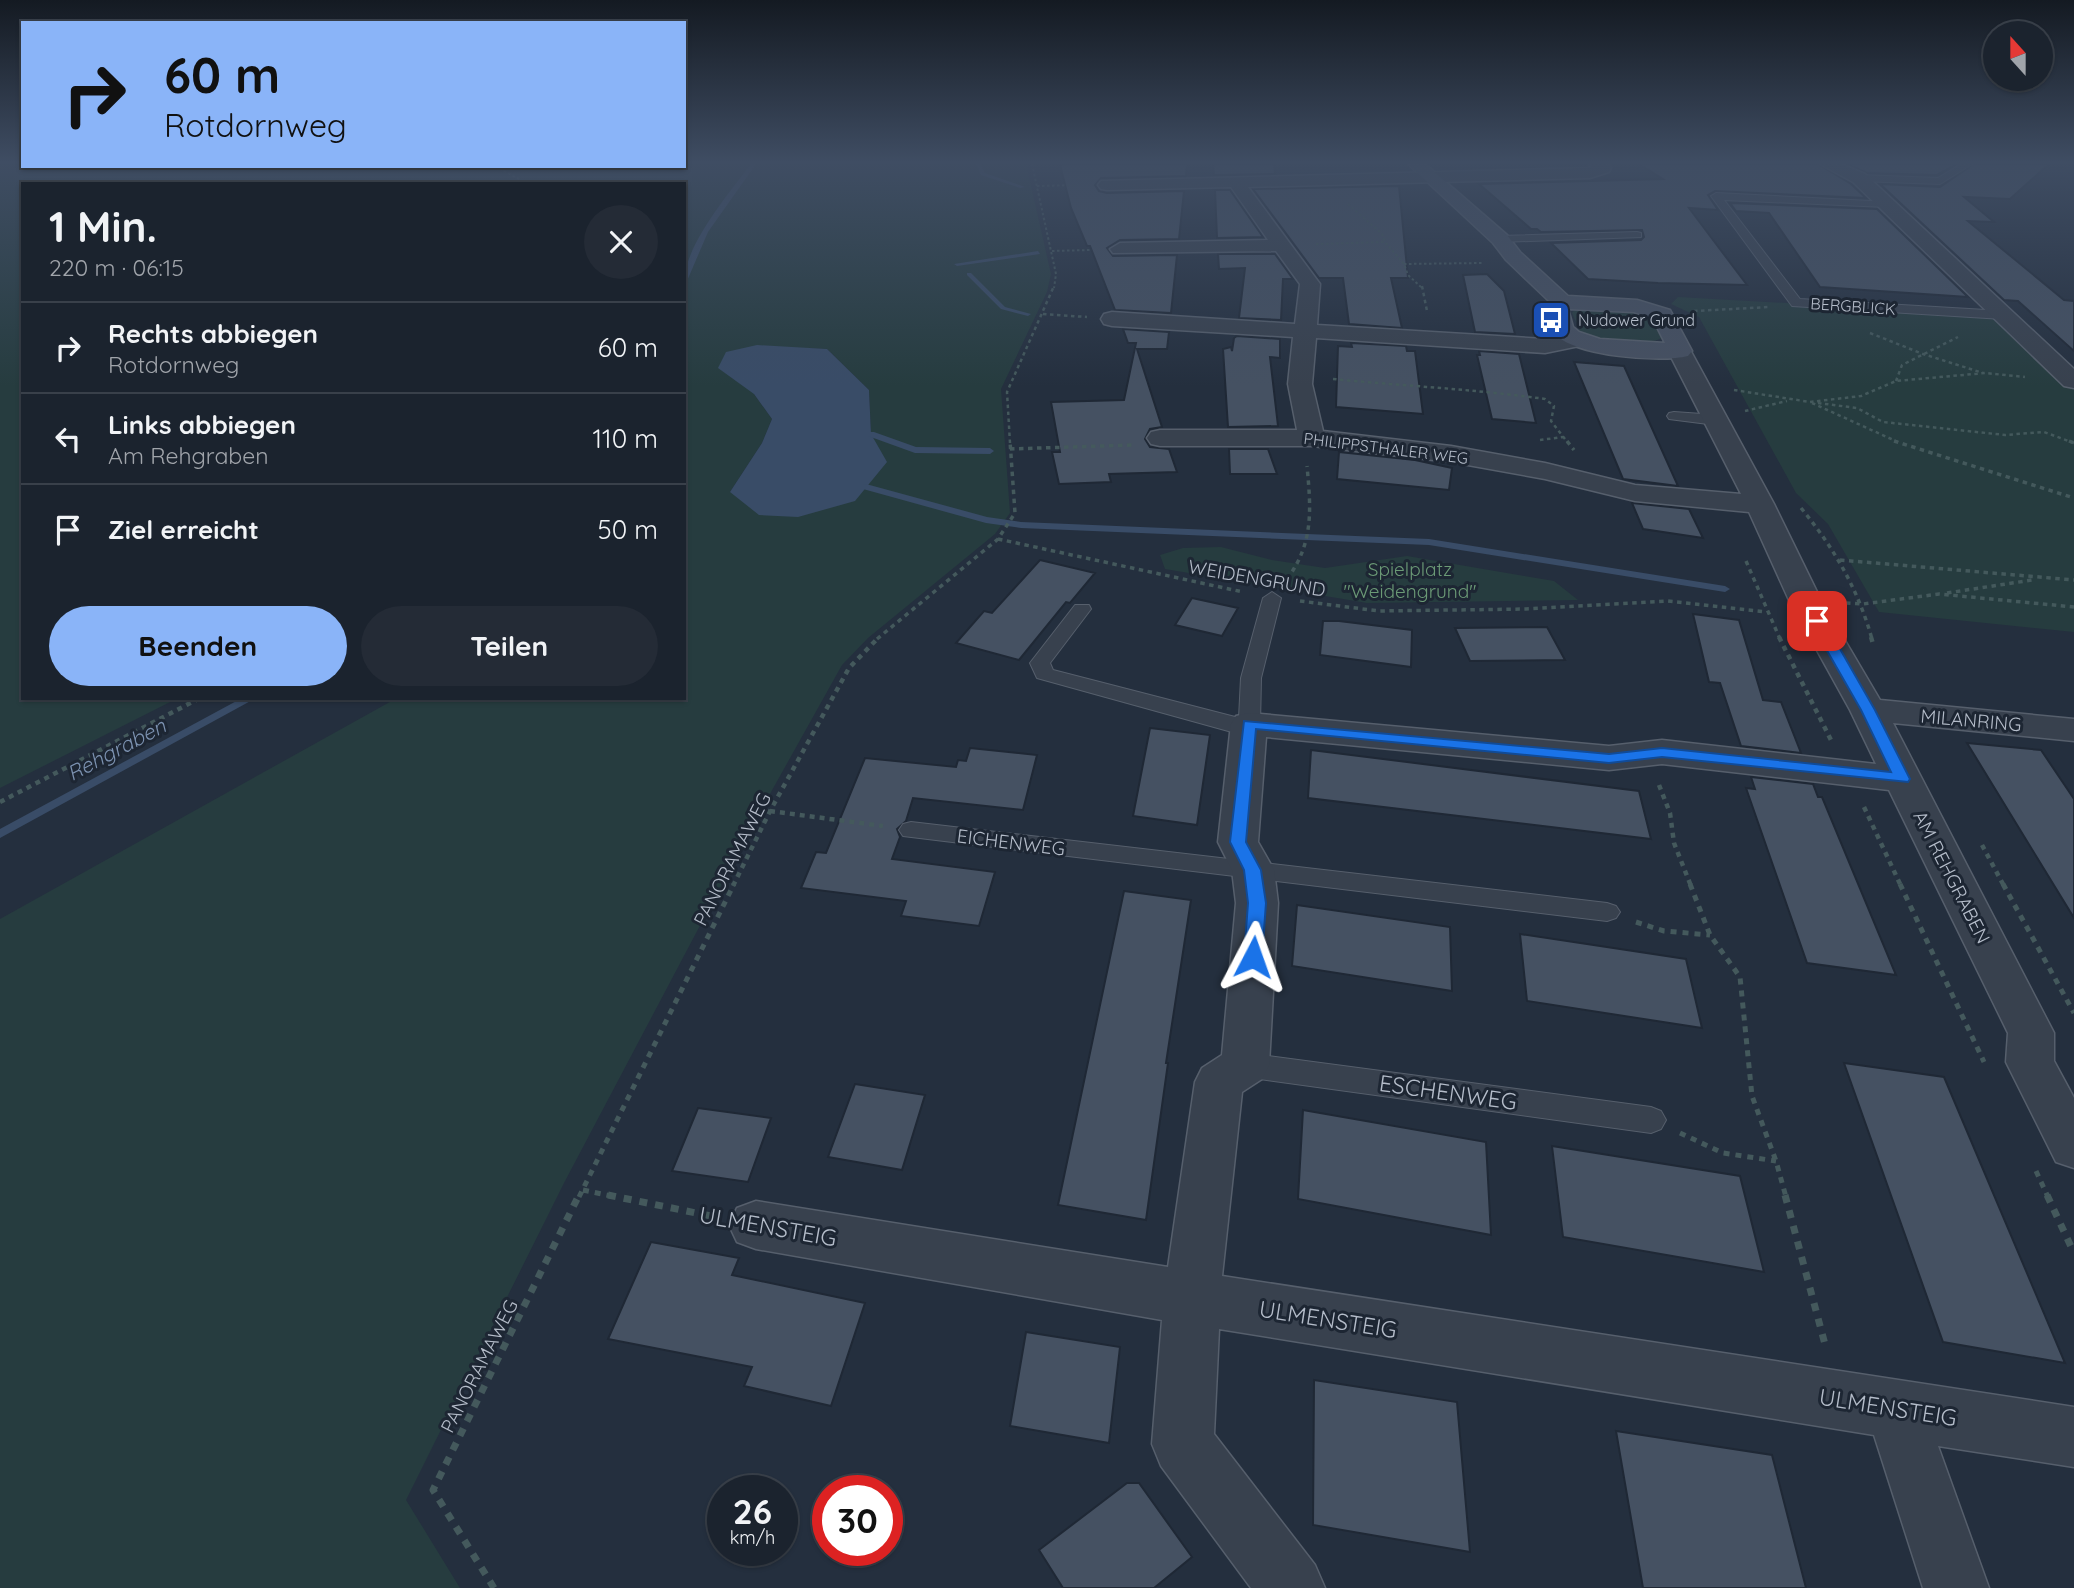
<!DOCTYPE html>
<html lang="de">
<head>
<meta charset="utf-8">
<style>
  :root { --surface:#1b232e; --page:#242b36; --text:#f1f3f6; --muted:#a0a4aa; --line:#39404a; --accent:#8ab4f8 }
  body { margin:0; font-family:Quicksand,sans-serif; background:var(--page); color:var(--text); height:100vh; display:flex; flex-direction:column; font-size:26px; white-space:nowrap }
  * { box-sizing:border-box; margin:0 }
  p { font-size:23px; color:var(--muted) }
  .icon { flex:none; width:38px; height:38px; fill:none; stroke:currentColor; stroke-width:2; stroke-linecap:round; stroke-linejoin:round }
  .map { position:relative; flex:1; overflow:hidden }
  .side { position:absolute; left:21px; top:182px; width:665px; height:518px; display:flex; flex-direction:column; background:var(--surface); border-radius:0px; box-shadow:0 2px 5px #0004,0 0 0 2px var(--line) }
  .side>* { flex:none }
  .hud { position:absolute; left:21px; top:21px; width:665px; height:147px; border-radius:0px; box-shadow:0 2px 5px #0004,0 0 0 2px var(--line); background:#8ab4f8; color:#111; overflow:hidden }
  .needle { width:46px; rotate:339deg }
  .controls { position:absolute; left:1983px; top:21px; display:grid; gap:14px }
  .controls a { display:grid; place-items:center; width:70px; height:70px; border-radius:50%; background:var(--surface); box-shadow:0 2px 5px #0004,0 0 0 2px var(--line); font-size:35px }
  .speed { position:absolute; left:707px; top:1475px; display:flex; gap:14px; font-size:35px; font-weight:700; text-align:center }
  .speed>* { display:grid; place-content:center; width:91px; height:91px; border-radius:50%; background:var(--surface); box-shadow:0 2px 5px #0004,0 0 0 2px var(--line); line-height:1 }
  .speed small { font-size:18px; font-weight:400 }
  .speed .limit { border:10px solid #d22; background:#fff; color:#111 }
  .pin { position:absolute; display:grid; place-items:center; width:60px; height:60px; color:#fff; margin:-30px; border-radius:14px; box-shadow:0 4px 10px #0006 }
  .me { position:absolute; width:77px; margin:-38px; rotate:4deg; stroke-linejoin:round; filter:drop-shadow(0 0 5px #0008) }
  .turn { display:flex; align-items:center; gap:24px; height:147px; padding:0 28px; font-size:32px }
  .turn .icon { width:91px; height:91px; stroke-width:2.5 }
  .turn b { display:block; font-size:49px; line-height:60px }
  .round { display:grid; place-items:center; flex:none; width:74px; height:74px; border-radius:37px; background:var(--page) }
  .head { display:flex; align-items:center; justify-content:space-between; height:119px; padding:0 28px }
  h1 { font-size:42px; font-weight:700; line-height:52px }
  .cta { display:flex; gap:14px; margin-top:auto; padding:14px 28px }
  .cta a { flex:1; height:80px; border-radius:42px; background:var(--accent); color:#111; font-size:28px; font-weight:700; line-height:80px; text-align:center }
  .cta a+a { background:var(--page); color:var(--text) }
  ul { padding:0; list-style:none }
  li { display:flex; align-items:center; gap:21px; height:91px; padding:0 28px; border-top:2px solid var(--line) }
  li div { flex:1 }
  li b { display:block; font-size:26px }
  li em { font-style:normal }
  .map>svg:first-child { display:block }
</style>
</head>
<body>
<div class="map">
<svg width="2074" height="1588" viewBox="0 0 2074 1588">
  <rect width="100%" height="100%" fill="#242f3e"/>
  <path fill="#263c3f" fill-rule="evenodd" d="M 0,164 L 23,164 L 23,166 L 684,166 L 684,164 L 1026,164 L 1051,274 L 1047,292 L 1001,389 L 1010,513 L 995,534 L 868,638 L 842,665 L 761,810 L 564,1183 L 406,1500 L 460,1588 L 0,1588 L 0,919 L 397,698 L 684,698 L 684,184 L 23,184 L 23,698 L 178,698 L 0,788 ZM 794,348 L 827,349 L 869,390 L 871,434 L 730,492 L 762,443 L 772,419 L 754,394 Z
    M 1678,297 L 2003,315 L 2074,381 L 2074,632 L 1879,612 L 1828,524 L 1796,493 L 1699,317 L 1671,304 Z
    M 1576,308 L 1625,309 L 1652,317 L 1662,338 C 1644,348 1601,339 1581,333 L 1572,313 Z
    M 1221,547 L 1272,560 L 1325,568 L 1407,556 L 1554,581 L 1578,600 L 1367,603 L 1165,569 L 1160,555 L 1183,548 Z"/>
  <path fill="#394c67" d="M 757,345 L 827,349 L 869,390 L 871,434 L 887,462 L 855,501 L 798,517 L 759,515 L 730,492 L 762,443 L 772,419 L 754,394 L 718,368 L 726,352 Z"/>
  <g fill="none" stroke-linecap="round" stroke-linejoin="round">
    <path fill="#394c67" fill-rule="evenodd" d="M 751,164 L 756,164 L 708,232 L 687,281 L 684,283 C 684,246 729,193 751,164 Z
      M 976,164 L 980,164 L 985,173 L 1025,187 L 1020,188 L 981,175 Z
      M 1038,251 L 1040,254 L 957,266 L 954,264 Z
      M 967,273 L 971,273 L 1005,307 L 1031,314 L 1028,316 L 1001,309 L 967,275 Z
      M 868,432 L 874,432 L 916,447 L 990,448 L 994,451 L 990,454 L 915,453 L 868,436 Z
      M 866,484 L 987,517 L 1021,522 L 1429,539 L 1725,586 L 1730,589 L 1725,592 L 1429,545 L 1021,528 L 986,523 L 863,489 L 863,485 Z
      M 242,698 L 256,698 L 0,838 L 0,829 Z"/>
  </g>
  <path fill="#455162" stroke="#1f2835" stroke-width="2" d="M 1072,164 L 1187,164 L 1186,176 L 1101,178 L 1095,185 L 1099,191 L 1107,193 L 1184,191 L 1179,239 L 1120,240 L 1107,248 L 1113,256 L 1177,255 L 1171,313 L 1115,310 L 1090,246 L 1087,246 L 1071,208 L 1060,165 Z
    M 1213,164 L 1274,164 L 1275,174 L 1214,175 Z
    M 1639,164 L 1818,164 L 1851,184 L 1866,198 L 1715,191 L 1708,195 L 1718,210 L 1689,208 L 1747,285 L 1658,283 L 1588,279 L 1551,243 L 1641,240 L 1644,237 L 1642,230 L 1541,232 L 1537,229 L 1531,229 L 1479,184 L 1663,179 Z
    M 1847,164 L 1957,164 L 1937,175 L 1867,173 Z
    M 1974,164 L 2049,164 L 2010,199 L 1964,197 L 1994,222 L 1968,221 L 2064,300 L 2074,301 L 2074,351 L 2018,301 L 2004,300 L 1880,184 L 1940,187 Z
    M 1399,186 L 1408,278 L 1391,278 L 1402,328 L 1349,324 L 1343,278 L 1319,278 L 1253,189 Z
    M 1215,190 L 1230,190 L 1263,237 L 1217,238 Z
    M 1730,203 L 1877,209 L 1968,297 L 1820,287 L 1769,213 L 1736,211 Z
    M 1218,254 L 1275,254 L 1293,279 L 1283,279 L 1281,320 L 1239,318 L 1245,268 L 1219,269 Z
    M 1487,274 L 1504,291 L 1515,334 L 1475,332 L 1463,275 Z
    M 1123,329 L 1169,332 L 1167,349 L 1137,349 L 1162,427 L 1150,429 L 1145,439 L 1150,447 L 1169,449 L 1177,472 L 1109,474 L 1111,482 L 1059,484 L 1052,452 L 1060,452 L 1051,402 L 1124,400 L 1136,343 L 1128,343 Z
    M 1237,336 L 1280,339 L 1280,358 L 1270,357 L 1278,426 L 1228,427 L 1223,349 L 1231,347 L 1232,351 L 1234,338 Z
    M 1351,343 L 1406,346 L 1407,351 L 1415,351 L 1423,414 L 1336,407 L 1338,346 L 1352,347 Z
    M 1479,351 L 1519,354 L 1536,423 L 1492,419 L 1477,355 L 1480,355 Z
    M 1574,362 L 1624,366 L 1678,486 L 1623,479 Z
    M 1229,449 L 1268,449 L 1277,474 L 1230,474 Z
    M 1339,452 L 1415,460 L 1452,468 L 1449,490 L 1337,479 Z
    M 1632,503 L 1689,509 L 1703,538 L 1643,529 Z
    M 1040,560 L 1095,573 L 1070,603 L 1066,602 L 1019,660 L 956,643 L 984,611 L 992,613 Z
    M 1192,598 L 1238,608 L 1222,636 L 1175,625 Z
    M 1693,614 L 1739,620 L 1763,700 L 1781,702 L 1801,753 L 1741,746 L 1720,683 L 1709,682 Z
    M 1323,621 L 1339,621 L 1412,630 L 1411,667 L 1320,655 Z
    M 1547,627 L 1565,660 L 1470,661 L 1455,628 Z
    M 1150,728 L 1210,735 L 1197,825 L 1133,816 Z
    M 1967,743 L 2041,750 L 2074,799 L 2074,918 Z
    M 970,748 L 1037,755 L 1023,810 L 913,798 L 906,821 L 897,829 L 900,837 L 892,859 L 995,872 L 979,926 L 901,916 L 906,901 L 801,888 L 816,852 L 826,853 L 865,758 L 956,767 L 958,760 L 966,761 Z
    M 1311,750 L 1639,791 L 1651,839 L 1308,798 Z
    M 1751,777 L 1813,784 L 1818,797 L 1822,797 L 1896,975 L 1807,963 L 1746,788 L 1755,789 Z
    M 1124,891 L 1191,900 L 1166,1063 L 1168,1063 L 1146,1220 L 1058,1205 Z
    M 1297,905 L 1450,927 L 1452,991 L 1292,966 Z
    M 1520,934 L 1686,959 L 1702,1028 L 1527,1001 Z
    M 1844,1063 L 1944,1077 L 2065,1363 L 1943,1342 Z
    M 855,1084 L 925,1095 L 902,1170 L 828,1157 Z
    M 698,1108 L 771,1118 L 748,1182 L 672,1171 Z
    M 1303,1110 L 1486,1142 L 1491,1235 L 1298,1199 Z
    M 1552,1146 L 1740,1176 L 1764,1272 L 1563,1237 Z
    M 651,1242 L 739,1258 L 732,1275 L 865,1303 L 831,1406 L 744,1386 L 752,1367 L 608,1339 Z
    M 1026,1332 L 1120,1347 L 1109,1443 L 1010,1426 Z
    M 1314,1380 L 1457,1402 L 1470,1552 L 1313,1525 Z
    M 1616,1431 L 1772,1455 L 1806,1588 L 1643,1588 Z
    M 1127,1483 L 1139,1483 L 1192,1557 L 1154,1588 L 1063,1588 L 1039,1550 Z"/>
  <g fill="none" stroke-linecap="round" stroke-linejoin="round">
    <g stroke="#565f6c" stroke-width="2">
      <path id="lane" d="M 1961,164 L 1972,164 L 1940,184 L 1859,181 L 1854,178 L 1859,175 L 1938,178 Z
        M 1716,193 L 1890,202 L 1891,204 L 1886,207 L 1724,200 L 1800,299 L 2003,311 L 2009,315 L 2003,319 L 1792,306 L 1711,196 Z
        M 1637,232 L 1641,233 L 1641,237 L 1500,242 L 1494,239 L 1500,236 Z
        M 1674,412 L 1716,415 L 1724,420 L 1716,425 L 1669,419 L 1667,416 L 1669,413 Z
        M 1272,592 L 1281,598 L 1261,678 L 1260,724 L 1257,729 L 1232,732 L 1037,678 L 1030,663 L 1075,605 L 1089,605 L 1091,609 L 1050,663 L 1053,670 L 1239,718 L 1241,678 L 1263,598 Z
        M 911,822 L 1607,903 L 1616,906 L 1620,912 L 1616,918 L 1607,921 L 903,836 L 899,830 L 903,824 Z
        M 1245,1053 L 1651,1107 L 1661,1111 L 1666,1120 L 1661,1129 L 1651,1133 L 1245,1077 L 1235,1073 L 1231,1065 L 1235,1057 Z"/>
    </g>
    <g stroke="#565f6c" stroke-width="3">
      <path id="street" d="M 1589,164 L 1608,164 L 1611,168 L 1609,172 L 1590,178 L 1248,187 L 1320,284 L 1317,325 L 1545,339 L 1576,333 L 1584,335 L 1587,340 L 1584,345 L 1545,353 L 1316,338 L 1312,384 L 1323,431 L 1451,446 L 1545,463 L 1635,485 L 1741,494 L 1668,351 L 1672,346 L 1688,346 L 1774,504 L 1820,598 L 1880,700 L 2074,719 L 2074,741 L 1893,723 L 2054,1033 L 2054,1061 L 2074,1098 L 2074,1168 L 2056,1162 L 2006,1062 L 2008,1033 L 1889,790 L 1662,764 L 1609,770 L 1266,737 L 1258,842 L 1274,870 L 1278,903 L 1269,1065 L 1262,1079 L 1242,1092 L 1222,1276 L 2074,1407 L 2074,1467 L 1938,1446 L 1989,1588 L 1923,1588 L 1874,1435 L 1219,1329 L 1214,1434 L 1315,1565 L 1325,1588 L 1251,1588 L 1161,1466 L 1152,1444 L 1162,1320 L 756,1249 L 737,1242 L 729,1225 L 737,1208 L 756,1201 L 1168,1267 L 1195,1082 L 1202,1068 L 1222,1055 L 1236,903 L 1232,870 L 1218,842 L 1231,724 L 1236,716 L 1249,713 L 1609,746 L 1662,740 L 1876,764 L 1850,710 L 1788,598 L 1749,512 L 1635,501 L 1545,479 L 1451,462 L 1312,446 L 1160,446 L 1151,444 L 1147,438 L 1151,432 L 1160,430 L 1297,430 L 1288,384 L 1293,337 L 1112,326 L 1104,324 L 1101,319 L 1104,314 L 1112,312 L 1295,324 L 1300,284 L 1276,251 L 1113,253 L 1110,249 L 1120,243 L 1268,240 L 1231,187 L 1107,190 L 1101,189 L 1098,185 L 1101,181 L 1588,168 L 1591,167 Z
        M 1820,164 L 1841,164 L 1865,174 L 2074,369 L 2074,388 L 2064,386 L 1853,182 Z"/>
    </g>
    <g stroke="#565f6c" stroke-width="3">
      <path id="secondary" d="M 1408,164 L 1425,164 L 1507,235 L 1520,252 L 1568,296 L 1637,300 L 1670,310 L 1692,351 L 1688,356 C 1661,363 1574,356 1555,334 C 1549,327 1548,317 1546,308 L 1550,302 L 1506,260 L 1493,243 ZM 1568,309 L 1634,312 L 1653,319 L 1665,343 L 1600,339 L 1579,332 L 1573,327 Z"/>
    </g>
    <path stroke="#44595c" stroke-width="2" stroke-dasharray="2.5 2.5" stroke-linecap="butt" d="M 1032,164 L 1056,274 L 1054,288
      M 495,166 L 528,184
      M 1037,186 L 1078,185
      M 1348,204 L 1382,234 L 1385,242 L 1404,264 L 1408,275 L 1422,288
      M 1316,244 L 1385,242
      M 1052,251 L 1091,250
      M 1404,264 L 1483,263"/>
    <path stroke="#44595c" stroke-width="2.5" stroke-dasharray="3.5 3.5" stroke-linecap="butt" d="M 1422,286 L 1427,311
      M 1694,311 L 1769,307
      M 1043,314 L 1087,317
      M 1870,333 L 1923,354 L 1983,373
      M 1333,379 C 1404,386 1474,389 1545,399 L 1554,406 L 1551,421 L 1568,443
      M 1896,381 L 1902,365 L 1958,337
      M 1734,390 L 1810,402 L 1861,396 L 1896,381 L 1985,373 L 2025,377
      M 1812,403 L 1900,443
      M 1818,403 L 1857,408 L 1883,422 L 2005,435 L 2044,432 L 2074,443
      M 1745,411 L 1787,401
      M 1540,440 L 1563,437
      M 1010,443 L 1007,392 L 1054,286"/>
    <path stroke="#44595c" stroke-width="3.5" stroke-dasharray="4.5 4.5" stroke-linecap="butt" d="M 1567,441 L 1574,450
      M 1894,441 L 2074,498
      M 2069,441 L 2074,443
      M 1010,449 L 1132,445
      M 1801,508 C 1834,548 1858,589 1872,639
      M 998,539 L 1243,592
      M 1840,560 L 2074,580
      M 1746,561 L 1780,639
      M 1287,579 C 1314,543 1311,509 1307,466
      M 1947,593 L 2032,580
      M 1300,601 L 1379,611 L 1526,609 L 1668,601 L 1766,612
      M 1846,603 L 1863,604 L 1939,594 L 2074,607
      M 877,639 L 998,539 L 1015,513 L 1010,441"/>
    <path stroke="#44595c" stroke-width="4.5" stroke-dasharray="5 5" stroke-linecap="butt" d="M 1779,637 L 1831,740
      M 1871,637 L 1873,644
      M 1659,785 L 1670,813 L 1674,843 L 1691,886
      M 0,802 L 200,698
      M 1864,807 L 1901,886
      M 770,811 L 883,826
      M 1982,845 L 2004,886
      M 733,886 L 770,811 L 849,668 L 879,637"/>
    <path stroke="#44595c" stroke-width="5" stroke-dasharray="6 6" stroke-linecap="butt" d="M 1690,884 L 1710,935 L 1740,977 L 1752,1096 L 1776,1161 L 1786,1197
      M 1900,884 L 1984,1062
      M 2003,884 L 2074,1013
      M 1636,922 L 1664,931 L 1710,935
      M 1680,1133 L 1723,1153 L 1776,1161
      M 2036,1171 L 2048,1197
      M 583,1190 L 616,1197
      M 579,1197 L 734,884"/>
    <path stroke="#44595c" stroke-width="7" stroke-dasharray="8 8" stroke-linecap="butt" d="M 608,1195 L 711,1216
      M 1785,1195 L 1826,1348
      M 2047,1195 L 2074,1253
      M 494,1588 L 433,1490 L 579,1195"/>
    <use href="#lane" fill="#38414e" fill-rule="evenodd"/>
    <use href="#street" fill="#38414e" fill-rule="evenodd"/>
    <use href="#secondary" fill="#465061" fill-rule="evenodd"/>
  </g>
  <linearGradient id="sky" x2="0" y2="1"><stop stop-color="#141a22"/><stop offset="0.42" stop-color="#3f4d63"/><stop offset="1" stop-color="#3f4d63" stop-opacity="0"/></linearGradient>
  <rect width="2074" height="386" fill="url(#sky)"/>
  <path fill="#1a73e8" stroke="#114b97" stroke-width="2" d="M 1817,617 L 1824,621 L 1875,710 L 1910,779 L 1908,782 L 1662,757 L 1609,763 L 1256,729 L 1246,842 L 1261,870 L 1266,903 L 1262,957 L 1259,962 L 1246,962 L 1244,957 L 1248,903 L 1244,870 L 1230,842 L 1244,721 L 1609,754 L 1662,748 L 1891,772 L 1861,710 L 1810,621 Z"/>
  <defs>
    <g id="bus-square" transform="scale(2.0125)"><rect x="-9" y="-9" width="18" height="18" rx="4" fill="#1a4fb4" stroke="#1d2633"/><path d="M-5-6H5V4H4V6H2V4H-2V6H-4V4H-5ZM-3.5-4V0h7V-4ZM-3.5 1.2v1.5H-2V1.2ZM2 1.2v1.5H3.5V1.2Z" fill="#fff"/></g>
  </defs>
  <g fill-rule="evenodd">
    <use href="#bus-square" x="1551" y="320"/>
  </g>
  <g text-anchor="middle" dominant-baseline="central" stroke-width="6" stroke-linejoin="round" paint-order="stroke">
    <g font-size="16" fill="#b4bcc9" stroke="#1d2633">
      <text transform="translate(1853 306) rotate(4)">BERGBLICK</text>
      <text transform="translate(1386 448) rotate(7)">PHILIPPSTHALER WEG</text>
    </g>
    <g font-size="16" fill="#b4bcc9" stroke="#1d2633" text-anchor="start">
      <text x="1578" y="320">Nudower Grund</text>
    </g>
    <g font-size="19" fill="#6b9a76" stroke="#1d2633">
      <text x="1410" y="569">Spielplatz<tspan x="1410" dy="22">"Weidengrund"</tspan></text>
    </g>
    <g font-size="19" fill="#b4bcc9" stroke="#1d2633">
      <text transform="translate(1257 578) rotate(10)">WEIDENGRUND</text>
      <text transform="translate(1971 720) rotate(5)">MILANRING</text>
      <text transform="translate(1011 842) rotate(7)">EICHENWEG</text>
      <text transform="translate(732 859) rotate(-63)">PANORAMAWEG</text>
      <text transform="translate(1952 877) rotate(63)">AM REHGRABEN</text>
      <text transform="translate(479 1366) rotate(-63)">PANORAMAWEG</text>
    </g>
    <g font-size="21" font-style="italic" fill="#7c92b1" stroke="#1d2633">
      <text transform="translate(116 749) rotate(-28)">Rehgraben</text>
    </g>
    <g font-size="23" fill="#b4bcc9" stroke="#1d2633">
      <text transform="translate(1448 1092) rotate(8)">ESCHENWEG</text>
      <text transform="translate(768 1226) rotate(10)">ULMENSTEIG</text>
      <text transform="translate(1328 1319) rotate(9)">ULMENSTEIG</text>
      <text transform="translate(1888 1407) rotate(9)">ULMENSTEIG</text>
    </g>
  </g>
</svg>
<div class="controls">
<a><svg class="needle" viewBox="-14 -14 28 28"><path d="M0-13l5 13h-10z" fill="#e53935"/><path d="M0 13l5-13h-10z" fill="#a0a4aa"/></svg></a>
</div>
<div class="speed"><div>26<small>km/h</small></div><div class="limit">30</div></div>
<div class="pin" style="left:1817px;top:621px;background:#d93025"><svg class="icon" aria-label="arrive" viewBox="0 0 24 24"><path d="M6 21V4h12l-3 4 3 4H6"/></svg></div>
<svg class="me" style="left:1253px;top:957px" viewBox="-20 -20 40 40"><path d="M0-17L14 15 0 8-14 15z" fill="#1a73e8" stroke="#fff" stroke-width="4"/></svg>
<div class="hud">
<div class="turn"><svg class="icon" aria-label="right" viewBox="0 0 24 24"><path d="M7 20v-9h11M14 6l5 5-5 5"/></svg><div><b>60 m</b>Rotdornweg</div></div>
</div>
<section class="side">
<div class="head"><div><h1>1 Min.</h1><p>220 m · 06:15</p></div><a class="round"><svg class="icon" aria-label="close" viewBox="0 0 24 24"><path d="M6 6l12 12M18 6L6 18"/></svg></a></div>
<ul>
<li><svg class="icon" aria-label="right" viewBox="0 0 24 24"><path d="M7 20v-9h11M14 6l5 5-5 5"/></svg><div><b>Rechts abbiegen</b><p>Rotdornweg</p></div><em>60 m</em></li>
<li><svg class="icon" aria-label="left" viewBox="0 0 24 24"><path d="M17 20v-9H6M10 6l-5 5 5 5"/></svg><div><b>Links abbiegen</b><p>Am Rehgraben</p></div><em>110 m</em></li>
<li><svg class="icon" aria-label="arrive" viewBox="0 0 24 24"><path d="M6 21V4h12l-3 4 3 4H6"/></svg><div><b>Ziel erreicht</b></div><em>50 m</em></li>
</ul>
<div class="cta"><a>Beenden</a><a>Teilen</a></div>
</section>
</div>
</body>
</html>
